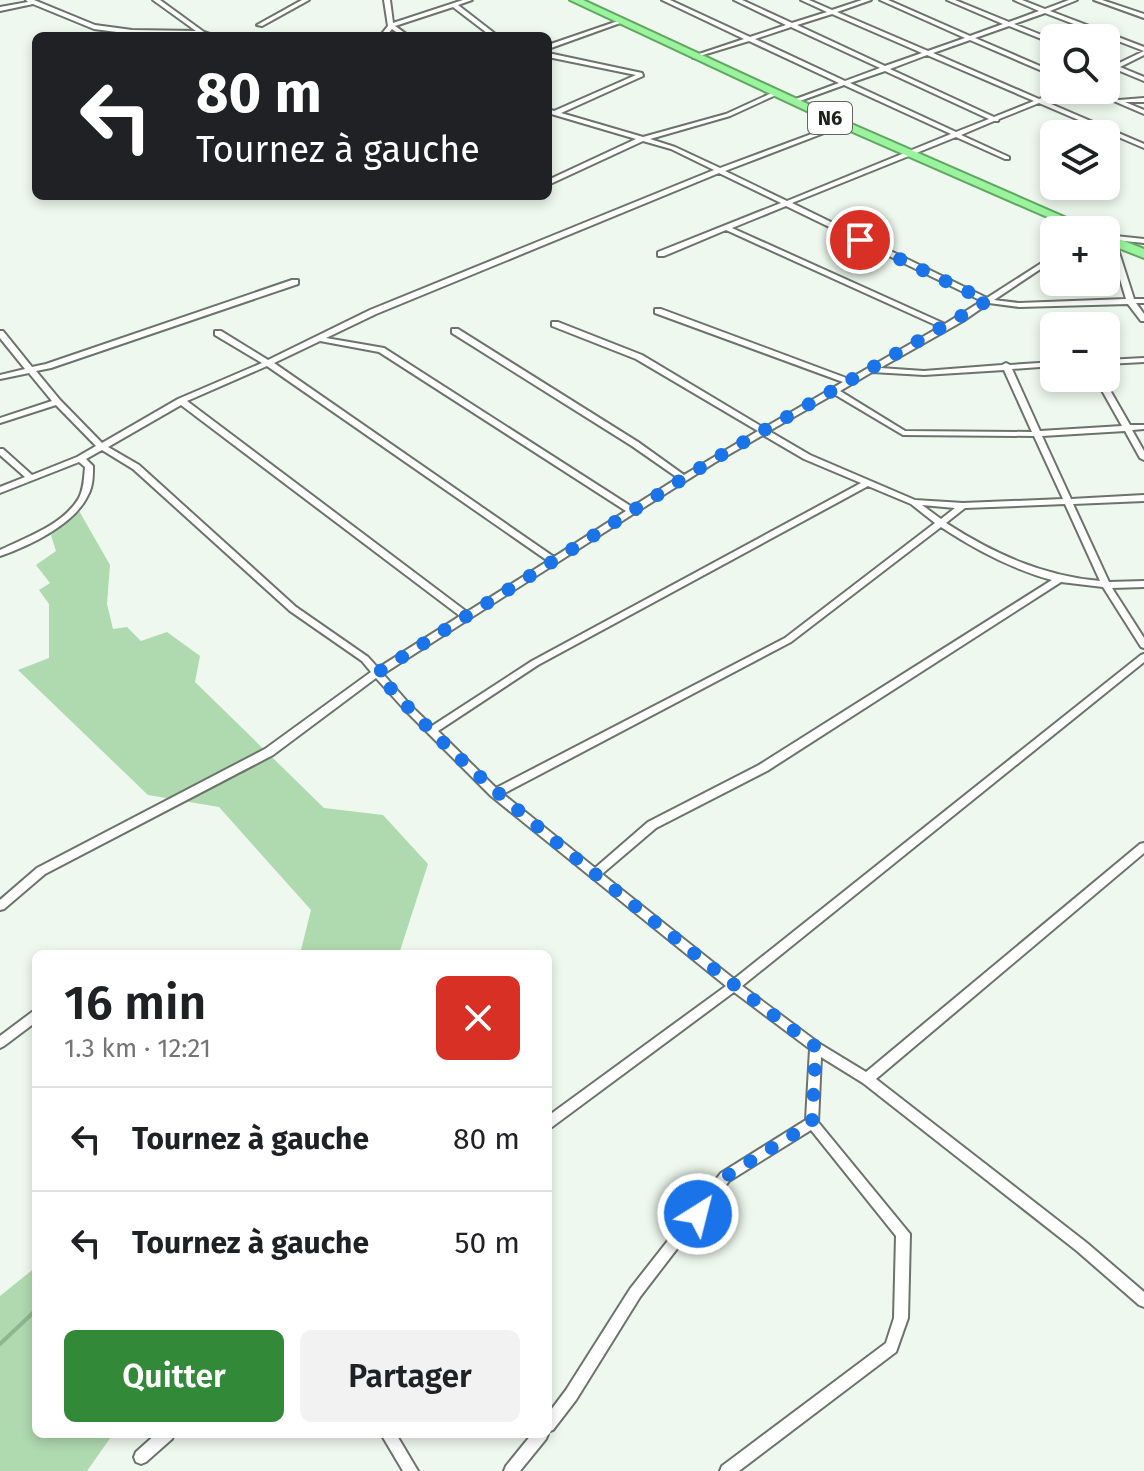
<!DOCTYPE html>
<html lang="fr">
<head>
<meta charset="utf-8">
<style>
  :root { --surface:#fff; --page:#f2f2f2; --text:#202124; --muted:#757577; --line:#e0e0e0; --accent:#328938 }
  body { margin:0; font-family:"Fira Sans",sans-serif; background:var(--page); color:var(--text); height:100vh; display:flex; flex-direction:column; font-size:30px; white-space:nowrap }
  * { box-sizing:border-box; margin:0 }
  p { font-size:26px; color:var(--muted) }
  .icon { flex:none; width:44px; height:44px; fill:none; stroke:currentColor; stroke-width:2; stroke-linecap:round; stroke-linejoin:round }
  .map { position:relative; flex:1; overflow:hidden }
  .sheet { position:absolute; left:32px; top:950px; width:520px; height:488px; display:flex; flex-direction:column; background:var(--surface); border-radius:12px; box-shadow:0 4px 12px #0003 }
  .sheet>* { flex:none }
  .top-card { position:absolute; left:32px; top:32px; width:520px; height:168px; border-radius:12px; box-shadow:0 4px 12px #0003; background:#202124; color:#fff; overflow:hidden }
  .fabs { position:absolute; left:1040px; top:24px; display:grid; gap:16px }
  .fabs a { display:grid; place-items:center; width:80px; height:80px; border-radius:12px; background:var(--surface); box-shadow:0 4px 12px #0003; font-size:40px }
  .pin { position:absolute; display:grid; place-items:center; width:68px; height:68px; color:#fff; margin:-34px; border:4px solid #fff; border-radius:50%; box-shadow:0 2px 8px #0007 }
  .me { position:absolute; width:88px; margin:-44px; rotate:36deg; stroke-linejoin:round; filter:drop-shadow(0 0 6px #0008) }
  .turn { display:flex; align-items:center; gap:28px; height:168px; padding:0 32px; font-size:36px }
  .turn .icon { width:104px; height:104px; stroke-width:2.5 }
  .turn b { display:block; font-size:56px; line-height:68px }
  .round { display:grid; place-items:center; flex:none; width:84px; height:84px; border-radius:12px; background:var(--page) }
  .summary { display:flex; align-items:center; justify-content:space-between; height:136px; padding:0 32px }
  h1 { font-size:48px; font-weight:600; line-height:60px }
  .cta { display:flex; gap:16px; margin-top:auto; padding:16px 32px }
  .cta a { flex:1; height:92px; border-radius:12px; background:var(--accent); color:#fff; font-size:32px; font-weight:600; line-height:92px; text-align:center }
  .cta a+a { background:var(--page); color:var(--text) }
  ul { padding:0; list-style:none }
  li { display:flex; align-items:center; gap:24px; height:104px; padding:0 32px; border-top:2px solid var(--line) }
  li div { flex:1 }
  li b { display:block; font-size:30px }
  li em { font-style:normal }
  .map>svg:first-child { display:block }
</style>
</head>
<body>
<div class="map">
<svg width="1144" height="1471" viewBox="0 0 1144 1471">
  <rect width="100%" height="100%" fill="#eef8ee"/>
  <path fill="#afd9ae" d="M 78,509 L 110,565 L 107,604 L 113,629 L 127,627 L 141,641 L 167,632 L 200,656 L 195,682 L 324,808 L 383,815 L 428,864 L 399,954 L 300,954 L 311,910 L 219,807 L 148,795 L 18,670 L 49,658 L 49,604 L 39,590 L 50,583 L 36,565 L 56,551 L 51,535 Z
    M 36,1267 L 36,1434 L 113,1434 L 87,1471 L 0,1471 L 0,1296 Z"/>
  <g fill="none" stroke-linecap="round" stroke-linejoin="round">
    <path stroke="#8db88d" stroke-width="4" d="M 0,1344 L 36,1310"/>
    <g stroke="#6b736a" stroke-width="4">
      <path id="minor" d="M 26,0 L 34,0 L 95,25 L 132,30 L 196,31 L 153,0 L 160,0 L 204,32 L 215,36 L 132,34 L 94,29 L 33,4 L 0,11 L 0,7 L 28,2 Z
        M 302,0 L 309,0 L 262,26 L 257,25 Z
        M 384,0 L 390,0 L 393,23 L 463,0 L 472,0 L 458,5 L 498,36 L 491,36 L 453,7 L 395,26 L 409,36 L 402,36 L 392,29 L 386,36 L 380,36 L 388,26 Z
        M 662,0 L 670,0 L 750,37 L 786,25 L 734,0 L 742,0 L 792,23 L 827,12 L 801,0 L 809,0 L 832,10 L 862,0 L 871,0 L 837,12 L 928,51 L 965,38 L 880,0 L 888,0 L 970,36 L 1003,24 L 947,0 L 955,0 L 1009,22 L 1039,11 L 1014,0 L 1022,0 L 1045,9 L 1069,0 L 1077,0 L 1050,11 L 1144,47 L 1144,51 L 1045,13 L 1014,24 L 1054,40 L 1054,44 L 1009,26 L 975,38 L 1054,72 L 1054,76 L 970,40 L 933,53 L 1039,99 L 1061,90 L 1069,90 L 1044,101 L 1144,144 L 1144,148 L 1039,103 L 999,119 L 998,121 L 994,121 L 961,135 L 1009,157 L 1009,159 L 1005,159 L 956,137 L 792,203 L 987,298 L 1054,255 L 1054,260 L 994,300 L 1019,303 L 1126,299 L 1108,239 L 1106,239 L 1106,235 L 1144,239 L 1144,243 L 1115,240 L 1134,299 L 1144,299 L 1144,303 L 1136,303 L 1144,314 L 1144,321 L 1141,321 L 1128,304 L 1019,307 L 989,303 L 963,321 L 880,368 L 924,371 L 1002,365 L 1006,363 L 1010,365 L 1054,362 L 1054,366 L 1012,369 L 1040,431 L 1122,426 L 1095,378 L 1103,378 L 1130,425 L 1144,425 L 1144,429 L 1132,430 L 1144,451 L 1144,460 L 1140,458 L 1125,431 L 1042,436 L 1071,499 L 1144,495 L 1144,501 L 1073,504 L 1109,582 L 1144,581 L 1144,587 L 1112,588 L 1144,638 L 1144,648 L 1141,647 L 1103,587 L 1061,582 L 767,771 L 656,828 L 602,874 L 734,979 L 1141,655 L 1144,654 L 1144,662 L 742,986 L 820,1044 L 866,1072 L 1140,844 L 1144,843 L 1144,853 L 876,1079 L 1087,1243 L 1144,1292 L 1144,1307 L 1139,1305 L 1077,1251 L 863,1083 L 821,1057 L 818,1122 L 910,1234 L 908,1318 L 896,1352 L 739,1471 L 720,1471 L 722,1466 L 886,1343 L 894,1318 L 896,1236 L 811,1130 L 729,1181 L 640,1297 L 576,1400 L 553,1430 L 548,1432 L 548,1414 L 566,1390 L 630,1289 L 721,1173 L 806,1120 L 810,1049 L 734,992 L 552,1127 L 548,1128 L 548,1116 L 726,986 L 491,796 L 405,710 L 376,678 L 273,755 L 45,874 L 4,909 L 0,910 L 0,900 L 37,868 L 265,749 L 371,672 L 362,661 L 290,611 L 133,469 L 102,450 L 86,459 L 93,466 C 93,477 93,487 87,497 C 73,525 29,546 0,556 L 0,550 C 27,537 63,525 79,498 C 84,488 84,478 85,467 L 79,462 L 0,493 L 0,487 L 25,477 L 0,455 L 0,449 L 3,449 L 32,475 L 77,457 L 96,446 L 56,405 L 0,423 L 0,418 L 52,401 L 29,373 L 0,379 L 0,375 L 25,369 L 0,338 L 0,331 L 3,331 L 32,367 L 46,364 L 292,280 L 298,280 L 298,284 L 51,368 L 36,371 L 60,400 L 102,443 L 178,399 L 262,363 L 215,335 L 215,331 L 221,331 L 268,360 L 370,310 L 714,170 L 671,149 L 643,141 L 548,185 L 548,180 L 636,139 L 548,113 L 548,109 L 554,111 L 636,75 L 548,57 L 548,53 L 642,73 L 643,76 L 561,113 L 643,137 L 726,114 L 774,92 L 778,92 L 778,94 L 730,116 L 650,139 L 675,147 L 720,168 L 841,123 L 845,123 L 845,125 L 725,171 L 787,201 L 951,134 L 844,85 L 797,102 L 793,102 L 793,100 L 839,83 L 749,41 L 693,58 L 693,56 L 744,39 ZM 832,14 L 922,53 L 885,66 L 797,25 ZM 791,27 L 880,68 L 845,81 L 755,39 ZM 927,55 L 1034,101 L 994,117 L 890,69 ZM 885,71 L 989,119 L 956,132 L 850,83 ZM 719,173 L 781,203 L 658,252 L 658,256 L 664,256 L 726,230 L 940,327 L 849,379 L 661,309 L 655,309 L 655,313 L 843,382 L 764,428 L 642,355 L 558,322 L 552,322 L 552,326 L 636,359 L 758,431 L 684,475 L 638,442 L 458,329 L 452,329 L 452,333 L 632,446 L 678,478 L 632,507 L 384,348 L 326,338 L 376,314 ZM 786,206 L 982,301 L 945,324 L 732,228 ZM 320,341 L 379,352 L 626,511 L 554,557 L 274,363 ZM 267,366 L 548,561 L 467,612 L 187,401 ZM 1004,370 L 1032,432 L 905,431 L 840,391 L 872,372 L 924,375 ZM 834,394 L 903,435 L 1034,436 L 1063,499 L 963,503 L 915,500 L 810,455 L 769,431 ZM 181,405 L 460,616 L 378,668 L 368,657 L 296,607 L 139,465 L 108,447 ZM 763,435 L 804,459 L 861,483 L 532,661 L 432,726 L 411,706 L 383,674 L 633,514 L 637,514 L 638,511 L 714,463 ZM 868,486 L 911,504 L 935,523 L 785,638 L 496,788 L 438,731 L 538,665 ZM 1065,504 L 1100,581 C 1043,576 994,554 946,523 L 965,508 ZM 922,505 L 955,508 L 941,519 ZM 941,527 C 976,550 1012,569 1052,580 L 759,765 L 648,822 L 595,868 L 503,794 L 791,642 Z
        M 1094,0 L 1102,0 L 1144,14 L 1144,18 Z
        M 618,21 L 623,22 L 548,49 L 548,45 Z
        M 1144,51 L 1144,55 L 1120,67 L 1144,77 L 1144,81 L 1115,69 L 1106,73 L 1106,69 L 1110,67 L 1106,65 L 1106,61 L 1115,65 Z
        M 1088,90 L 1096,90 L 1119,100 L 1144,98 L 1144,102 L 1125,102 L 1144,110 L 1144,114 Z
        M 1144,358 L 1144,362 L 1106,364 L 1106,360 Z
        M 36,1010 L 36,1022 L 4,1046 L 0,1048 L 0,1036 L 32,1012 Z
        M 156,1434 L 174,1434 L 172,1439 L 146,1462 L 141,1464 L 136,1462 L 134,1457 L 136,1452 Z
        M 381,1434 L 396,1434 L 418,1471 L 403,1471 Z
        M 532,1434 L 548,1434 L 546,1439 L 520,1471 L 504,1471 L 506,1466 Z"/>
    </g>
    <g stroke="#5fa861" stroke-width="4">
      <path id="trunk" d="M 570,0 L 583,0 L 847,122 L 1094,230 L 1077,230 L 839,126 Z
        M 1106,234 L 1144,249 L 1144,258 L 1106,243 Z"/>
    </g>
    <use href="#minor" fill="#fff" fill-rule="evenodd"/>
    <use href="#trunk" fill="#9bf39e" fill-rule="evenodd"/>
  </g>
  <g fill="none" stroke-linecap="round" stroke-linejoin="round">
    <path stroke="#1a73e8" stroke-width="14" stroke-dasharray="0 25.2" d="M 698,1214 L 725,1177 L 812,1123 L 816,1047 C 743,993 672,936 600,878 C 521,814 444,750 377,673 L 711,461 L 987,301 L 860,240"/>
  </g>
  <g text-anchor="middle" dominant-baseline="central" stroke-width="8" stroke-linejoin="round" paint-order="stroke">
    <rect fill="#fff" stroke="#616461" stroke-width="2" x="808" y="102" width="44" height="32" rx="6"/>
    <g font-size="20" font-weight="bold" fill="#1d211d">
      <text x="830" y="118">N6</text>
    </g>
  </g>
</svg>
<div class="fabs">
<a><svg class="icon" aria-label="search" viewBox="0 0 24 24"><circle cx="10" cy="10" r="6"/><path d="M15 15l6 6"/></svg></a>
<a><svg class="icon" aria-label="layers" viewBox="0 0 24 24"><path d="M12 4l9 5-9 5-9-5zM3 14l9 5 9-5"/></svg></a>
<a>+</a>
<a>−</a>
</div>
<div class="pin" style="left:860px;top:240px;background:#d93025"><svg class="icon" aria-label="arrive" viewBox="0 0 24 24"><path d="M6 21V4h12l-3 4 3 4H6"/></svg></div>
<svg class="me" style="left:698px;top:1214px" viewBox="-20 -20 40 40"><circle r="17" fill="#1a73e8" stroke="#fff" stroke-width="3"/><path d="M0-11L8 9 0 5-8 9z" fill="#fff"/></svg>
<div class="top-card">
<div class="turn"><svg class="icon" aria-label="left" viewBox="0 0 24 24"><path d="M17 20v-9H6M10 6l-5 5 5 5"/></svg><div><b>80 m</b>Tournez à gauche</div></div>
</div>
<section class="sheet">
<div class="summary"><div><h1>16 min</h1><p>1.3 km · 12:21</p></div><a class="round" style="background:#d93025;color:#fff"><svg class="icon" aria-label="close" viewBox="0 0 24 24"><path d="M6 6l12 12M18 6L6 18"/></svg></a></div>
<ul>
<li><svg class="icon" aria-label="left" viewBox="0 0 24 24"><path d="M17 20v-9H6M10 6l-5 5 5 5"/></svg><div><b>Tournez à gauche</b></div><em>80 m</em></li>
<li><svg class="icon" aria-label="left" viewBox="0 0 24 24"><path d="M17 20v-9H6M10 6l-5 5 5 5"/></svg><div><b>Tournez à gauche</b></div><em>50 m</em></li>
</ul>
<div class="cta"><a>Quitter</a><a>Partager</a></div>
</section>
</div>
</body>
</html>
